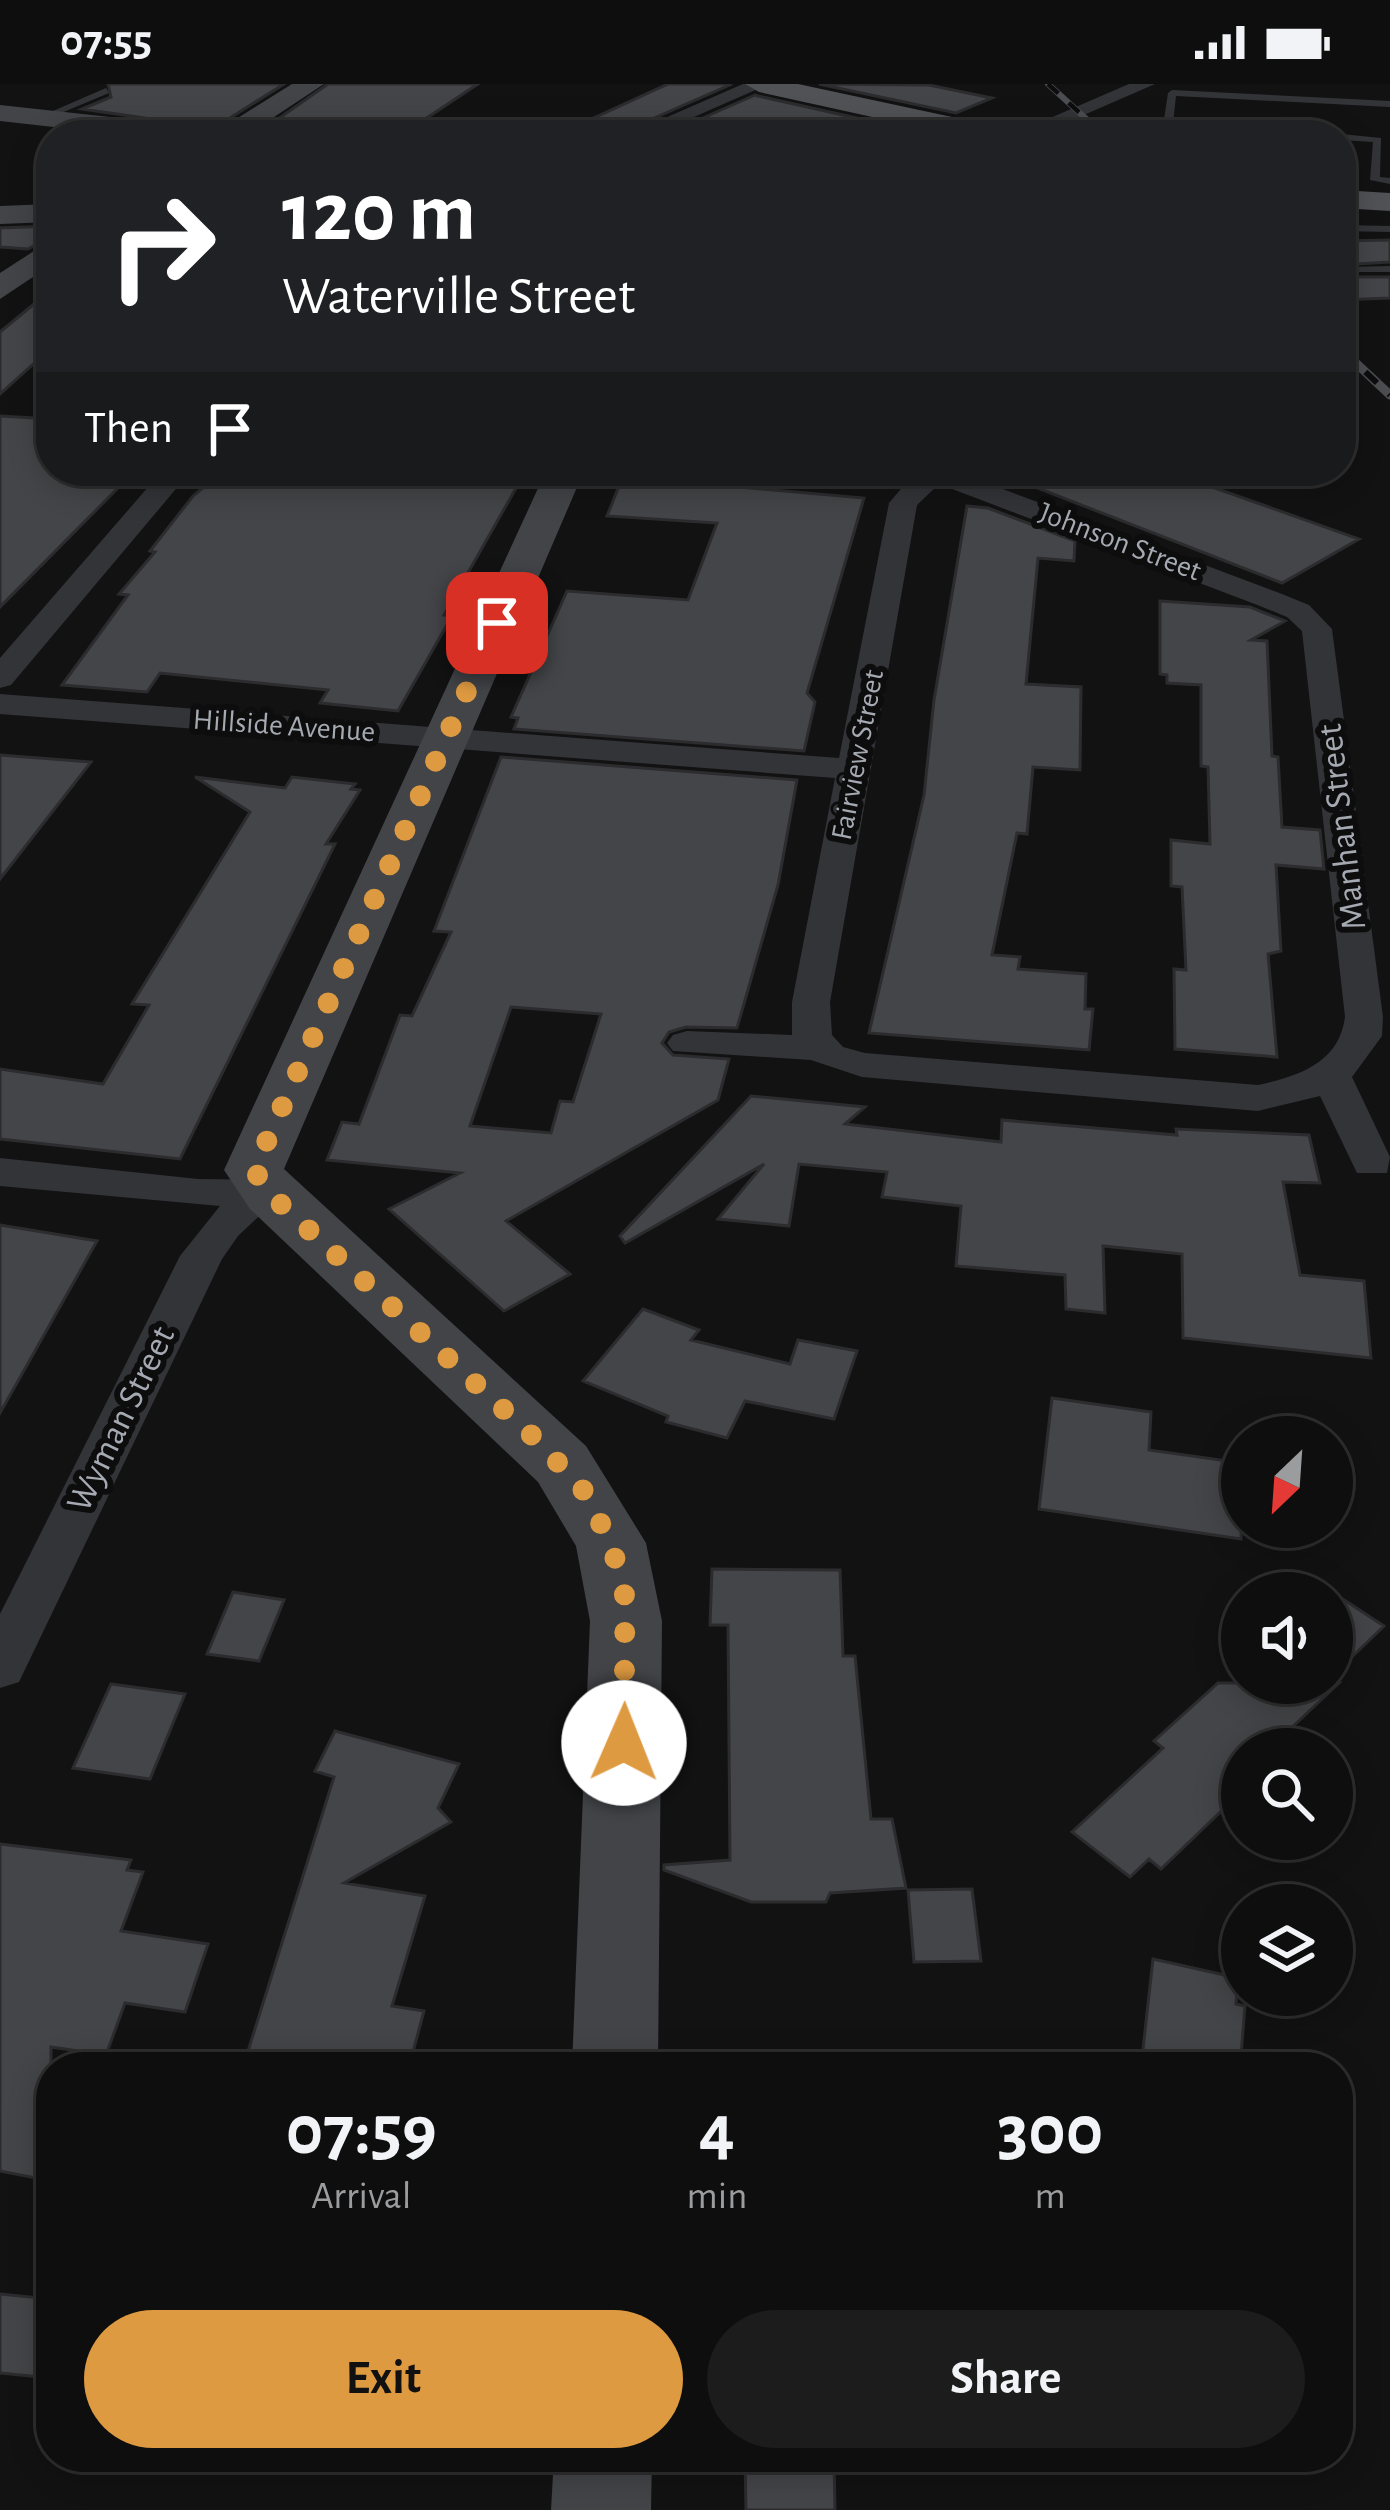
<!DOCTYPE html>
<html lang="en">
<head>
<meta charset="utf-8">
<style>
  :root { --surface:#0e0e0e; --page:#1c1c1c; --text:#f1f3f6; --muted:#9b9c9e; --line:#2e2e2e; --accent:#de9a40 }
  body { margin:0; font-family:"Alegreya Sans",sans-serif; background:var(--page); color:var(--text); height:100vh; display:flex; flex-direction:column; font-size:45px; white-space:nowrap }
  * { box-sizing:border-box; margin:0 }
  p { font-size:39px; color:var(--muted) }
  .icon { flex:none; width:66px; height:66px; fill:none; stroke:currentColor; stroke-width:2; stroke-linecap:round; stroke-linejoin:round }
  .map { position:relative; flex:1; overflow:hidden }
  .sheet { position:absolute; left:36px; top:1968px; width:1317px; height:420px; display:flex; flex-direction:column; background:var(--surface); border-radius:48px; box-shadow:0 6px 30px #0003,0 0 0 3px var(--line) }
  .sheet>* { flex:none }
  .banner { position:absolute; left:36px; top:36px; width:1320px; height:366px; border-radius:48px; box-shadow:0 6px 30px #0003,0 0 0 3px var(--line); background:#202124; color:#fff; overflow:hidden }
  .needle { width:78px; rotate:205deg }
  .buttons { position:absolute; left:1221px; top:1332px; display:grid; gap:24px }
  .buttons a { display:grid; place-items:center; width:132px; height:132px; border-radius:50%; background:var(--surface); box-shadow:0 6px 30px #0003,0 0 0 3px var(--line); font-size:60px }
  .pin { position:absolute; display:grid; place-items:center; width:102px; height:102px; color:#fff; margin:-51px; border-radius:24px; box-shadow:0 6px 18px #0006 }
  .me { position:absolute; width:132px; margin:-66px; rotate:1deg; stroke-linejoin:round; filter:drop-shadow(0 0 9px #0008) }
  .turn { display:flex; align-items:center; gap:42px; height:252px; padding:0 48px; font-size:54px }
  .turn .icon { width:156px; height:156px; stroke-width:2.5 }
  .turn b { display:block; font-size:84px; line-height:102px }
  .then { display:flex; align-items:center; height:114px; padding:0 48px; background:#0003; gap:24px; font-size:45px }
  .eta { display:flex; justify-content:space-evenly; align-items:center; height:204px; text-align:center }
  .eta b { font-size:72px; font-weight:600; line-height:84px }
  .cta { display:flex; gap:24px; margin-top:auto; padding:24px 48px }
  .cta a { flex:1; height:138px; border-radius:72px; background:var(--accent); color:#111; font-size:48px; font-weight:600; line-height:138px; text-align:center }
  .cta a+a { background:var(--page); color:var(--text) }
  .status { display:flex; justify-content:space-between; align-items:center; height:84px; padding:0 60px; background:var(--surface); direction:ltr }
  .status svg { height:33px; fill:currentColor }
  .map>svg:first-child { display:block }
</style>
</head>
<body>
<div class="status"><b>07:55</b><svg viewBox="0 0 49 12"><path d="M0 12V9h3v3zM5 12V6h3v6zM10 12V3h3v9zM15 12V0h3v12zM26 1h20v11H26zM47 4h2v5h-2z"/></svg></div>
<div class="map">
<svg width="1390" height="2426" viewBox="0 0 1390 2426">
  <rect width="100%" height="100%" fill="#121213"/>
  <path fill="#444548" stroke="#2c2c2f" stroke-width="3" fill-rule="evenodd" d="M 108,0 L 284,0 L 214,44 L 82,25 L 111,13 Z
    M 328,0 L 478,0 L 401,51 L 258,49 Z
    M 668,0 L 732,0 L 627,46 L 585,38 Z
    M 819,0 L 929,1 L 992,14 L 956,29 Z
    M 755,11 L 758,12 L 915,47 L 664,51 Z
    M 51,142 L 51,152 L 28,165 L 0,163 L 0,144 Z
    M 1390,156 L 1390,178 L 1341,181 L 1341,157 Z
    M 1341,193 L 1390,193 L 1390,214 L 1341,216 Z
    M 51,206 L 51,264 L 0,310 L 0,248 Z
    M 0,332 L 51,335 L 51,390 L 95,393 L 89,401 L 119,403 L 0,523 Z
    M 223,387 L 478,387 L 524,390 L 444,531 L 452,532 L 398,627 L 320,619 L 328,606 L 160,589 L 147,608 L 62,601 L 128,511 L 119,510 L 155,468 L 150,467 L 193,412 Z
    M 625,387 L 706,387 L 704,400 L 864,414 L 807,609 L 815,618 L 804,667 L 514,645 L 518,634 L 511,633 L 567,507 L 688,516 L 717,439 L 607,432 Z
    M 994,387 L 1167,387 L 1359,455 L 1282,499 Z
    M 967,422 L 988,424 L 1075,457 L 1074,477 L 1038,474 L 1026,600 L 1081,603 L 1080,686 L 1033,683 L 1027,750 L 1017,749 L 992,871 L 1020,873 L 1018,885 L 1086,890 L 1085,925 L 1093,925 L 1089,966 L 869,949 L 924,711 L 934,616 Z
    M 1160,517 L 1250,523 L 1285,537 L 1251,556 L 1267,557 L 1272,672 L 1278,673 L 1282,743 L 1320,746 L 1324,785 L 1276,781 L 1281,867 L 1268,870 L 1277,973 L 1175,965 L 1174,885 L 1186,886 L 1182,803 L 1171,802 L 1171,756 L 1210,760 L 1208,683 L 1201,682 L 1201,601 L 1167,599 L 1167,591 L 1160,590 Z
    M 0,671 L 91,678 L 0,795 Z
    M 501,673 L 797,696 L 778,801 L 737,944 L 686,943 L 669,948 L 662,959 L 673,971 L 729,975 L 718,1016 L 506,1137 L 570,1190 L 504,1227 L 389,1125 L 460,1089 L 327,1076 L 342,1038 L 359,1040 L 400,931 L 412,932 L 451,848 L 434,847 ZM 511,923 L 601,930 L 573,1018 L 560,1017 L 551,1049 L 470,1042 Z
    M 195,693 L 285,704 L 292,693 L 355,700 L 351,705 L 360,706 L 326,760 L 335,760 L 180,1075 L 0,1055 L 0,985 L 103,1000 L 149,921 L 132,920 L 250,728 Z
    M 751,1012 L 865,1023 L 845,1040 L 1001,1058 L 1002,1036 L 1177,1051 L 1176,1045 L 1309,1051 L 1320,1099 L 1283,1098 L 1300,1191 L 1364,1197 L 1371,1274 L 1183,1254 L 1182,1170 L 1103,1162 L 1105,1229 L 1066,1225 L 1065,1191 L 956,1182 L 961,1122 L 882,1113 L 887,1088 L 799,1080 L 789,1142 L 718,1135 L 764,1080 L 625,1159 L 620,1152 Z
    M 0,1141 L 97,1157 L 0,1329 Z
    M 643,1225 L 699,1246 L 691,1256 L 790,1280 L 798,1256 L 857,1267 L 834,1335 L 745,1317 L 727,1354 L 666,1338 L 668,1332 L 583,1297 Z
    M 1052,1314 L 1151,1328 L 1149,1366 L 1242,1379 L 1241,1455 L 1039,1425 Z
    M 712,1485 L 840,1486 L 843,1572 L 855,1572 L 871,1735 L 892,1735 L 906,1804 L 830,1809 L 826,1818 L 751,1818 L 664,1786 L 664,1781 L 730,1776 L 728,1541 L 710,1541 Z
    M 233,1508 L 284,1516 L 259,1577 L 207,1570 Z
    M 1332,1508 L 1384,1542 L 1332,1592 Z
    M 1218,1599 L 1339,1599 L 1269,1665 L 1242,1665 L 1242,1707 L 1161,1785 L 1149,1775 L 1130,1793 L 1072,1748 L 1163,1664 L 1154,1657 Z
    M 111,1600 L 185,1610 L 150,1695 L 73,1684 Z
    M 335,1647 L 459,1680 L 438,1724 L 451,1738 L 344,1799 L 425,1812 L 392,1922 L 424,1927 L 409,1983 L 243,1983 L 334,1693 L 315,1687 Z
    M 0,1760 L 131,1776 L 127,1786 L 143,1788 L 121,1847 L 208,1860 L 185,1928 L 125,1919 L 106,1971 L 51,1963 L 51,2097 L 0,2087 Z
    M 972,1805 L 981,1877 L 914,1878 L 908,1806 Z
    M 1153,1875 L 1238,1894 L 1236,1920 L 1245,1922 L 1240,1983 L 1141,1983 Z
    M 0,2210 L 51,2215 L 51,2294 L 0,2289 Z
    M 745,2373 L 834,2374 L 835,2426 L 746,2426 Z"/>
  <g fill="none" stroke-linecap="round" stroke-linejoin="round">
    <path fill="#333438" fill-rule="evenodd" d="M 106,4 L 109,9 L 47,35 L 39,33 Z
      M 1172,6 L 1390,17 L 1390,23 L 1176,12 L 1173,40 L 1319,51 L 1168,45 L 1163,42 L 1168,9 Z
      M 1341,50 L 1381,54 L 1380,93 L 1390,94 L 1390,100 L 1370,96 L 1373,58 L 1341,56 L 1341,51 L 1338,51 Z
      M 1341,141 L 1390,142 L 1390,148 L 1341,147 Z
      M 1390,182 L 1390,188 L 1341,188 L 1345,183 Z"/>
    <path fill="#333438" fill-rule="evenodd" d="M 743,0 L 769,0 L 653,51 L 626,51 Z
      M 1129,0 L 1155,0 L 1038,51 L 1011,51 Z
      M 162,387 L 191,387 L 11,601 L 0,604 L 0,574 Z
      M 916,387 L 955,387 L 1282,510 L 1309,521 L 1332,545 L 1383,933 L 1382,952 L 1352,993 L 1390,1073 L 1387,1089 L 1357,1089 L 1320,1012 L 1258,1027 L 862,993 L 811,976 L 673,967 L 667,959 L 673,951 L 687,947 L 792,951 L 792,918 L 835,694 L 0,630 L 0,610 L 839,674 L 889,419 ZM 939,400 L 1260,522 L 1287,533 L 1302,547 L 1345,933 C 1339,979 1299,992 1258,1001 L 865,969 L 843,963 L 832,951 L 830,918 L 917,421 Z
      M 0,1074 L 198,1095 L 281,1096 L 287,1106 L 238,1152 L 222,1175 L 19,1598 L 0,1604 L 0,1530 L 180,1172 L 220,1122 L 0,1102 Z"/>
    <path fill="#424448" fill-rule="evenodd" d="M 292,0 L 324,0 L 247,51 L 125,51 L 0,37 L 0,21 L 202,43 L 214,49 Z
      M 51,120 L 51,138 L 0,140 L 0,122 Z
      M 51,156 L 51,181 L 0,215 L 0,189 Z
      M 546,387 L 584,387 L 284,1085 L 586,1362 L 646,1459 L 662,1537 L 658,1983 L 572,1983 L 590,1537 L 576,1462 L 538,1398 L 250,1125 L 224,1086 Z
      M 554,2373 L 652,2373 L 651,2426 L 551,2426 Z"/>
    <path fill="#505256" fill-rule="evenodd" d="M 745,0 L 798,0 L 994,42 L 1009,51 L 954,51 L 759,8 Z
      M 1341,106 L 1390,109 L 1390,127 L 1341,124 Z"/>
    <g stroke="#4b4d51" stroke-width="6">
      <path id="rail-far1" d="M 1048,0 L 1104,51
        M 1341,265 L 1345,269"/>
    </g>
    <g stroke="#4b4d51" stroke-width="9">
      <path id="rail" d="M 1342,266 L 1390,311"/>
    </g>
    <use href="#rail-far1" stroke="#0d0d0e" stroke-width="4.5" stroke-dasharray="14" stroke-linecap="butt"/>
    <use href="#rail" stroke="#0d0d0e" stroke-width="6" stroke-dasharray="16" stroke-linecap="butt"/>
  </g>
  <g fill="none" stroke-linecap="round" stroke-linejoin="round">
    <path stroke="#de9a40" stroke-width="21" stroke-dasharray="0 37.8" d="M 497,539 L 254,1086 L 271,1111 L 539,1358 L 583,1406 L 611,1459 L 625,1513 L 624,1659"/>
  </g>
  <g text-anchor="middle" dominant-baseline="central" stroke-width="12" stroke-linejoin="round" paint-order="stroke">
    <g font-size="30" fill="#a5aab2" stroke="#0d0d0e">
      <text transform="translate(1120 458) rotate(21)">Johnson Street</text>
      <text transform="translate(284 642) rotate(4)">Hillside Avenue</text>
      <text transform="translate(858 671) rotate(-79)">Fairview Street</text>
    </g>
    <g font-size="36" fill="#a5aab2" stroke="#0d0d0e">
      <text transform="translate(1342 743) rotate(-97)">Manhan Street</text>
      <text transform="translate(121 1335) rotate(-64)">Wyman Street</text>
    </g>
  </g>
</svg>
<div class="buttons">
<a><svg class="needle" viewBox="-14 -14 28 28"><path d="M0-13l5 13h-10z" fill="#e53935"/><path d="M0 13l5-13h-10z" fill="#9b9c9e"/></svg></a>
<a><svg class="icon" aria-label="sound" viewBox="0 0 24 24"><path d="M4 9h4l5-4v14l-5-4H4zM17 9q2 3 0 6"/></svg></a>
<a><svg class="icon" aria-label="search" viewBox="0 0 24 24"><circle cx="10" cy="10" r="6"/><path d="M15 15l6 6"/></svg></a>
<a><svg class="icon" aria-label="layers" viewBox="0 0 24 24"><path d="M12 4l9 5-9 5-9-5zM3 14l9 5 9-5"/></svg></a>
</div>
<div class="pin" style="left:497px;top:539px;background:#d93025"><svg class="icon" aria-label="arrive" viewBox="0 0 24 24"><path d="M6 21V4h12l-3 4 3 4H6"/></svg></div>
<svg class="me" style="left:624px;top:1659px" viewBox="-20 -20 40 40"><circle r="19" fill="#fff"/><path d="M0-13L10 11 0 6-10 11z" fill="#de9a40"/></svg>
<div class="banner">
<div class="turn"><svg class="icon" aria-label="right" viewBox="0 0 24 24"><path d="M7 20v-9h11M14 6l5 5-5 5"/></svg><div><b>120 m</b>Waterville Street</div></div>
<div class="then">Then<svg class="icon" aria-label="arrive" viewBox="0 0 24 24"><path d="M6 21V4h12l-3 4 3 4H6"/></svg></div>
</div>
<section class="sheet">
<div class="eta">
<div><b>07:59</b><p>Arrival</p></div>
<div><b>4</b><p>min</p></div>
<div><b>300</b><p>m</p></div>
</div>
<div class="cta"><a>Exit</a><a>Share</a></div>
</section>
</div>
</body>
</html>
